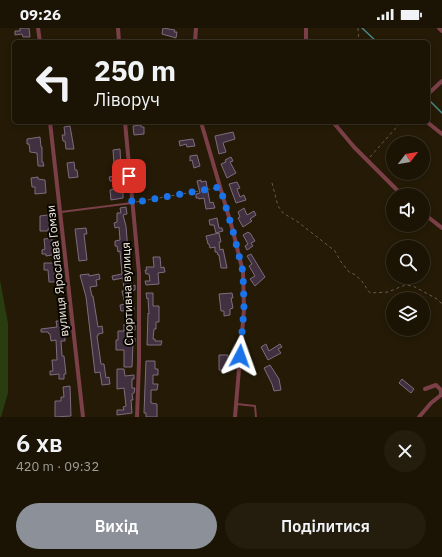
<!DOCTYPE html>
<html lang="uk">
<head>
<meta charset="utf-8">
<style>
  :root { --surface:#1b1404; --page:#241d0e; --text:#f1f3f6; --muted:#a09e9a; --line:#393326; --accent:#8c9099 }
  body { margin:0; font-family:"IBM Plex Sans",sans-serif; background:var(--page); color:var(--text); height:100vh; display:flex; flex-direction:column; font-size:15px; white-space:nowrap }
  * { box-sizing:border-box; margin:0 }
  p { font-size:13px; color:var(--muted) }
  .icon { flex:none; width:22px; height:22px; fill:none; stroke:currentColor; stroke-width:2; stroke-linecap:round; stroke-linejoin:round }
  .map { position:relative; height:389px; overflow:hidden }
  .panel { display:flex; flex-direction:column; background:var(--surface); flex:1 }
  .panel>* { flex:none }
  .top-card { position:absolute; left:12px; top:12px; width:418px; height:84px; border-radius:6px; box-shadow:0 2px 6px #0003,0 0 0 1px var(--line); background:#1b1404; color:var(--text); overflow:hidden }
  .needle { width:26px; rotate:59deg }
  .controls { position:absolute; left:386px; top:108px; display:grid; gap:8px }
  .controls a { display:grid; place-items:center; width:44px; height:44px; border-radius:50%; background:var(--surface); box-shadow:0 2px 6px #0003,0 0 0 1px var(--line); font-size:20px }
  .pin { position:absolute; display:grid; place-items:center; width:34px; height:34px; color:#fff; margin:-17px; border-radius:8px; box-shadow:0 2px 6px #0006 }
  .me { position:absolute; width:44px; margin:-22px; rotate:4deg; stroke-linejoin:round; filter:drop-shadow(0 0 3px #0008) }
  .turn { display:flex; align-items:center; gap:14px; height:84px; padding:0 16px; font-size:18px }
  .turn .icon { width:52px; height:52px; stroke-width:2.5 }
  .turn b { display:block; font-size:28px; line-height:34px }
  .round { display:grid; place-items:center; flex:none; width:42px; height:42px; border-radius:21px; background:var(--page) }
  .overview { display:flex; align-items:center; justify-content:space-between; height:68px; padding:0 16px }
  h1 { font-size:24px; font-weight:600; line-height:30px }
  .cta { display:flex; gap:8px; margin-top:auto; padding:8px 16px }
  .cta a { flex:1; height:46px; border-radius:24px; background:var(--accent); color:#fff; font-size:16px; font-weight:600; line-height:46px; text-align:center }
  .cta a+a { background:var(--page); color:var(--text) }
  .status { display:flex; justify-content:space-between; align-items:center; height:28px; padding:0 20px; background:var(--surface); direction:ltr }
  .status svg { height:11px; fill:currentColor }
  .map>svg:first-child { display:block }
</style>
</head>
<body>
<div class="status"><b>09:26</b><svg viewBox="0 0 49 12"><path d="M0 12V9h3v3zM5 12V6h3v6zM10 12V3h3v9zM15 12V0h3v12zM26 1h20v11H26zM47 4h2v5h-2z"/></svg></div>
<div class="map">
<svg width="442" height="389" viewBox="0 0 442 389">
  <rect width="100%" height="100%" fill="#241a06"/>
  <path fill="#293d11" d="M 0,252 L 8,295 L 8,365 L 1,389 L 0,389 Z"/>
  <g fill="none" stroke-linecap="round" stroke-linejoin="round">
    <path stroke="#498986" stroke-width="1.5" d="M 362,0 L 377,14
      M 428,71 L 442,85"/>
  </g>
  <path fill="#41303f" stroke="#806c7d" d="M 20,0 L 29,0 L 30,9 L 23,9 L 22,6 L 15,7 L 15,3 L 20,3 Z
    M 163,0 L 175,2 L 174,4 L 177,4 L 176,10 L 162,6 Z
    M 141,97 L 141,99 L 144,99 L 144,106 L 134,107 L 133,98 Z
    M 70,98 L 74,121 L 66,121 L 65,113 L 63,113 L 62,107 L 65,107 L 64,99 Z
    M 233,104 L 235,111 L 225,114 L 223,115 L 226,124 L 219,126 L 215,108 Z
    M 40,109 L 41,119 L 42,119 L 42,134 L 43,134 L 44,138 L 38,138 L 37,125 L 30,124 L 29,116 L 27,116 L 27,111 Z
    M 193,111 L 195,118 L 187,119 L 186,116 L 180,118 L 179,113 Z
    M 120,121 L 121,141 L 124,141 L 124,146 L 121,146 L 122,155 L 116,156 L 115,153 L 110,153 L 109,149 L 115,148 L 113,122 Z
    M 197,127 L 200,138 L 194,140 L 192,132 L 190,133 L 190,128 Z
    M 231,129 L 233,133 L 230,134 L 236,145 L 227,150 L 221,136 L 226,134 L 225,132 Z
    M 74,134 L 75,142 L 77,142 L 78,149 L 69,150 L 67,135 Z
    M 38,149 L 38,151 L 45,152 L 46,165 L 35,166 L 35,159 L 32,159 L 31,150 Z
    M 201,152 L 201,154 L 206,153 L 210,175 L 213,174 L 215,180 L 206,181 L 204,170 L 199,171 L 199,170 L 196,170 L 196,166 L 200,165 L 197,153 Z
    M 237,154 L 240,160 L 237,161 L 240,169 L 244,167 L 246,172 L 236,175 L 229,156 Z
    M 115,161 L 115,163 L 120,162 L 120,165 L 123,164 L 123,170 L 111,172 L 110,162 Z
    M 126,179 L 127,186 L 123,187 L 126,198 L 130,248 L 132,258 L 135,257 L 135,262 L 132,263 L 134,282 L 121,283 L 120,277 L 125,276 L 122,263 L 124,263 L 123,250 L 113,252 L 112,248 L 122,246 L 120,223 L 118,224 L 117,218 L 115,218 L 115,213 L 120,212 L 119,199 L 115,200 L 114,195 L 117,194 L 117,185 L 121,185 L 120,180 Z
    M 244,180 L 247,187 L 254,183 L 256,187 L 250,191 L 252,193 L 243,199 L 238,190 L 240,189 L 238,184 Z
    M 48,187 L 49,194 L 51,194 L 52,201 L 48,201 L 48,203 L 40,203 L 40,188 Z
    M 217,190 L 219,200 L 222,200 L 223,203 L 216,205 L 214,197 L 210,197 L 209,192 Z
    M 86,200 L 87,206 L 84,206 L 87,232 L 79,233 L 75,201 Z
    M 248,204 L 249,205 L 250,205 L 255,213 L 251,215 L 253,218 L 247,222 L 245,218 L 248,216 L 243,207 Z
    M 219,205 L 221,214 L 219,214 L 220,222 L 223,221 L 227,240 L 221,240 L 219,227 L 218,227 L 217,224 L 215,224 L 215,219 L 210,220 L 209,216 L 208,216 L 206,208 Z
    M 52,210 L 52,227 L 46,228 L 46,226 L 42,226 L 42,222 L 45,221 L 44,211 Z
    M 251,226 L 265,249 L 255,258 L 250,251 L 255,248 L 249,238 L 252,236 L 247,228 Z
    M 153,229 L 160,229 L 161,240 L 164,239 L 165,244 L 158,245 L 159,256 L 146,257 L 145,253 L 150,253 L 149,246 L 146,246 L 145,242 L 147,242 L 146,239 L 154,239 Z
    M 44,235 L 54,235 L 56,254 L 49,254 L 48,242 L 44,242 Z
    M 89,246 L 89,248 L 99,246 L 100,251 L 96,252 L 97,258 L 90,259 L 92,268 L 93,268 L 98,299 L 102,298 L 103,305 L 98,306 L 98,308 L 97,308 L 101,336 L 104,336 L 106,350 L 109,349 L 110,356 L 102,357 L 100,344 L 95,345 L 86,269 L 80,247 Z
    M 146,265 L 153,265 L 153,278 L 159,278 L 159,294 L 156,294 L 156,301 L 154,301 L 153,311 L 155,311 L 155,313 L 162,313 L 161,317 L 147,317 L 148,285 L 149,286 L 148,270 L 147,271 Z
    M 232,265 L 233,270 L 231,270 L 233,280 L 230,281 L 230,287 L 224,288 L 224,283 L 221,283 L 219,266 Z
    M 56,293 L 63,293 L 64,307 L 65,307 L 65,313 L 61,313 L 62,328 L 64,328 L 66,346 L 64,346 L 64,351 L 59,351 L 59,346 L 50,347 L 50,343 L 53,343 L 52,332 L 57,332 L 56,312 L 51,313 L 50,306 L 49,306 L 48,304 L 41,304 L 41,301 L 57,299 Z
    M 124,296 L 135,296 L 135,302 L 133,302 L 133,310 L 135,310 L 135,314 L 133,314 L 132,339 L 124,339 L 124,322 L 116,322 L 116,312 L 118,312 L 118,303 L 124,303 Z
    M 266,316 L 269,323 L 280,316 L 282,319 L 278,321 L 281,325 L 268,332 L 261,319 Z
    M 219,327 L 228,327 L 228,342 L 219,342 Z
    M 146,333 L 155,333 L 155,341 L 158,341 L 158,347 L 153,347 L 153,356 L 158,356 L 157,362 L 151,362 L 151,375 L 157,376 L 157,389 L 146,389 L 146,385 L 144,385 Z
    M 270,337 L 279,351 L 281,362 L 274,363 L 272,356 L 264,340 Z
    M 117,341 L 124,341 L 125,348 L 134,347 L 134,351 L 132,351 L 132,360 L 135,360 L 134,365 L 132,366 L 133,372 L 131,372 L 132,385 L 117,387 L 117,382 L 124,382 L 123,379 L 126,378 L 124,360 L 117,361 Z
    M 402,351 L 414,361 L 411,365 L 399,355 Z
    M 70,358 L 71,388 L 55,389 L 55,373 L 61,373 L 61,369 L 64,369 L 63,359 Z"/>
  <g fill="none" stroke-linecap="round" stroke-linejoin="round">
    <path stroke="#665d4b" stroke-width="1" stroke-dasharray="3 3" stroke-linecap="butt" d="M 358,0 L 359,14
      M 370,129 L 401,94
      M 272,155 L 278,178 L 283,185 L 298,194 L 335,223 L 341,234 L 350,245 L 354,246 L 361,252 L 370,265 L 388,264 L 405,257 L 413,258 L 437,271 L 442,276
      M 136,174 L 216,160"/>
    <path stroke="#7b3f48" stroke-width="2" d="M 61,184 L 132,175
      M 237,376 L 255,378 L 256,389"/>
    <path stroke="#7b3f48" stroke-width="4" d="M 38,0 L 40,14
      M 118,0 L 119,14
      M 306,0 L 306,14
      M 439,0 L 442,3
      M 195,14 L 196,0
      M 428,66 L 442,53
      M 50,94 L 83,389
      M 125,94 L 139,245 L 139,334 L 137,389
      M 201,94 L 233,203 L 243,244 L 244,281 L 235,389
      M 333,94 L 354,119 L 402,167
      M 427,94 L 442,106
      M 423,185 L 442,200
      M 419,389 L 431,375 L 441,367 L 441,362 L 436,357 L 425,361"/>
  </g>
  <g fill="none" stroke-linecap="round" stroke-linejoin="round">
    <path stroke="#1a73e8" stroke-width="7" stroke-dasharray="0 12.6" d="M 129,148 L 132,175 L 220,159 L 233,203 L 243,244 L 244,281 L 240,328"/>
  </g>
  <g text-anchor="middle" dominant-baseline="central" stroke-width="4" stroke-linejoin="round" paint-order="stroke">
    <g font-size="12" fill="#f3ece0" stroke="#090601">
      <text transform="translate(57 243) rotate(-96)">вулиця Ярослава Гомзи</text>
      <text transform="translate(127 266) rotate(-92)">Спортивна вулиця</text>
    </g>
  </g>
</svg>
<div class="controls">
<a><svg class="needle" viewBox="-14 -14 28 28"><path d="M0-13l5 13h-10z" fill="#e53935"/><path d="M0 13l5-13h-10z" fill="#a09e9a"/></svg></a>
<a><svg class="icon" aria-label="sound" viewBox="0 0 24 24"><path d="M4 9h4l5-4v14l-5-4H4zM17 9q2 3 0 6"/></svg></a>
<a><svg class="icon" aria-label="search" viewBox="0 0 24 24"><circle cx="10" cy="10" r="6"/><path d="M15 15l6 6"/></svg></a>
<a><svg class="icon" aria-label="layers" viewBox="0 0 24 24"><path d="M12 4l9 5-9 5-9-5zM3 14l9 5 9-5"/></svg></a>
</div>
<div class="pin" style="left:129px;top:148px;background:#d93025"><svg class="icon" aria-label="arrive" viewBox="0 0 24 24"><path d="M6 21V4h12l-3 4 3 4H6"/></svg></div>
<svg class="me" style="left:240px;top:328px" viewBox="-20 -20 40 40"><path d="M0-17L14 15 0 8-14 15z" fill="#1a73e8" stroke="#fff" stroke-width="4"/></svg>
<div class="top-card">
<div class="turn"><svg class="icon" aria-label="left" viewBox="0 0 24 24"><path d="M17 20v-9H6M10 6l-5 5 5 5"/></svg><div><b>250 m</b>Ліворуч</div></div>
</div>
</div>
<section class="panel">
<div class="overview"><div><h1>6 хв</h1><p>420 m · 09:32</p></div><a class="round"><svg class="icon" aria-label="close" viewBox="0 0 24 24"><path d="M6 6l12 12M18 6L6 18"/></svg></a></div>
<div class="cta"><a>Вихід</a><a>Поділитися</a></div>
</section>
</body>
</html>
